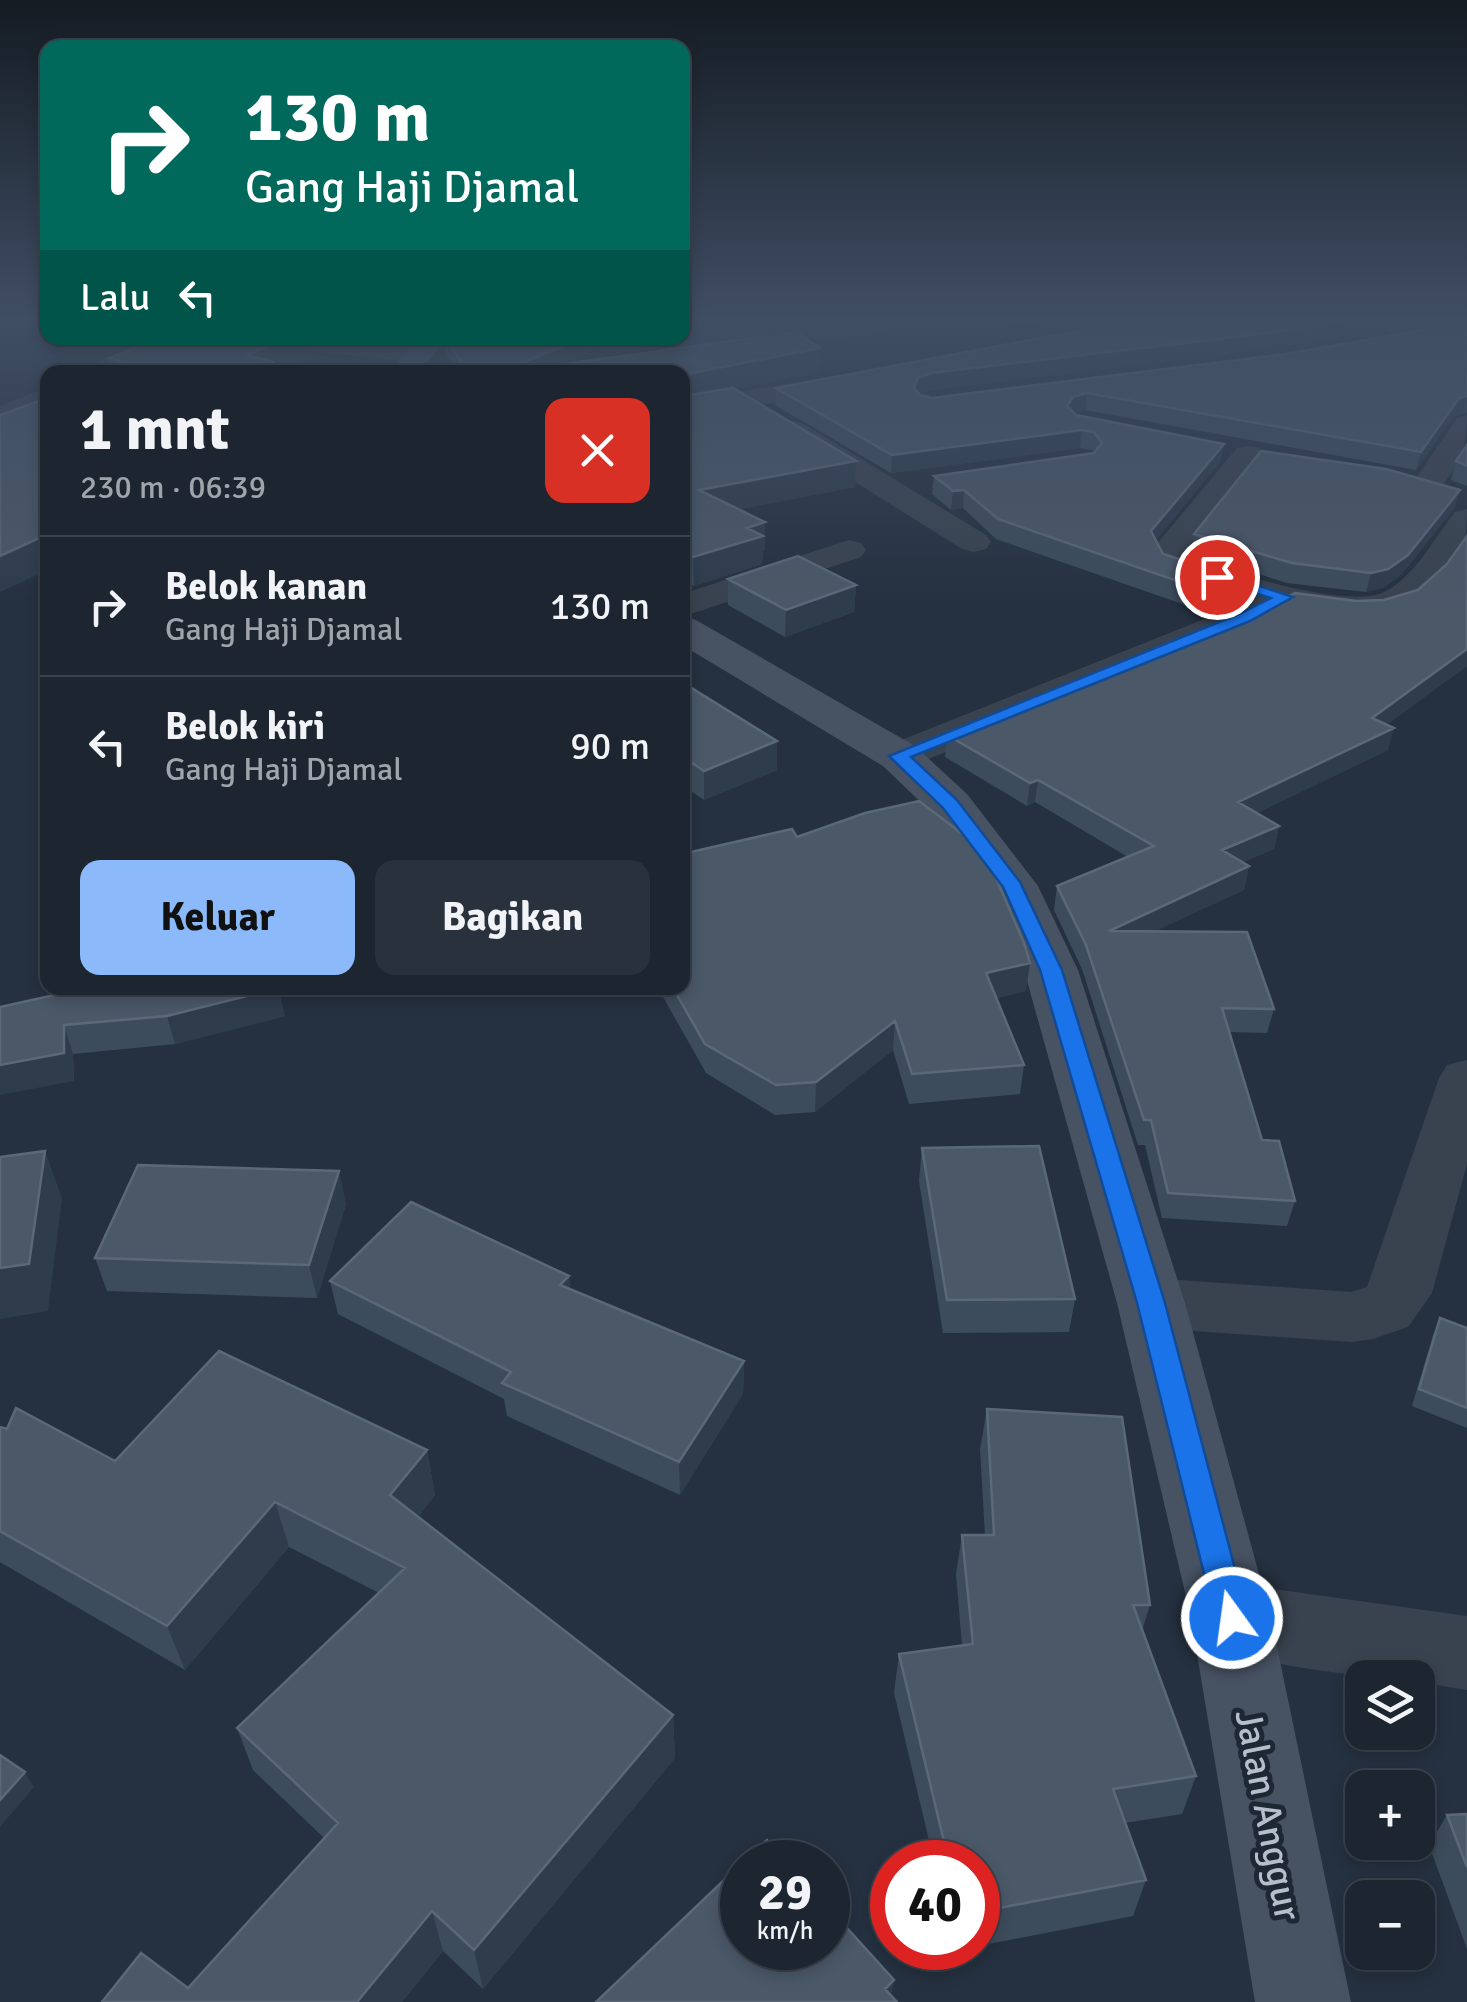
<!DOCTYPE html>
<html lang="id">
<head>
<meta charset="utf-8">
<style>
  :root { --surface:#1c2530; --page:#29313c; --text:#f1f3f6; --muted:#a0a5ab; --line:#3a424c; --accent:#8cb9f9 }
  body { margin:0; font-family:Signika,sans-serif; background:var(--page); color:var(--text); height:100vh; display:flex; flex-direction:column; font-size:38px; white-space:nowrap }
  * { box-sizing:border-box; margin:0 }
  p { font-size:32px; color:var(--muted) }
  .icon { flex:none; width:55px; height:55px; fill:none; stroke:currentColor; stroke-width:2; stroke-linecap:round; stroke-linejoin:round }
  .map { position:relative; flex:1; overflow:hidden }
  .sheet { position:absolute; left:40px; top:365px; width:650px; height:630px; display:flex; flex-direction:column; background:var(--surface); border-radius:20px; box-shadow:0 5px 15px #0003,0 0 0 2px var(--line) }
  .sheet>* { flex:none }
  .banner { position:absolute; left:40px; top:40px; width:650px; height:305px; border-radius:20px; box-shadow:0 5px 15px #0003,0 0 0 2px var(--line); background:#00695c; color:#fff; overflow:hidden }
  .buttons { position:absolute; left:1345px; top:1660px; display:grid; gap:20px }
  .buttons a { display:grid; place-items:center; width:90px; height:90px; border-radius:20px; background:var(--surface); box-shadow:0 5px 15px #0003,0 0 0 2px var(--line); font-size:50px }
  .speed { position:absolute; left:720px; top:1840px; display:flex; gap:20px; font-size:50px; font-weight:700; text-align:center }
  .speed>* { display:grid; place-content:center; width:130px; height:130px; border-radius:50%; background:var(--surface); box-shadow:0 5px 15px #0003,0 0 0 2px var(--line); line-height:1 }
  .speed small { font-size:25px; font-weight:400 }
  .speed .limit { border:15px solid #d22; background:#fff; color:#111 }
  .pin { position:absolute; display:grid; place-items:center; width:85px; height:85px; color:#fff; margin:-42px; border:5px solid #fff; border-radius:50%; box-shadow:0 2px 10px #0007 }
  .me { position:absolute; width:110px; margin:-55px; rotate:346deg; stroke-linejoin:round; filter:drop-shadow(0 0 8px #0008) }
  .turn { display:flex; align-items:center; gap:35px; height:210px; padding:0 40px; font-size:45px }
  .turn .icon { width:130px; height:130px; stroke-width:2.5 }
  .turn b { display:block; font-size:70px; line-height:85px }
  .then { display:flex; align-items:center; height:95px; padding:0 40px; background:#0003; gap:20px; font-size:38px }
  .round { display:grid; place-items:center; flex:none; width:105px; height:105px; border-radius:20px; background:var(--page) }
  .head { display:flex; align-items:center; justify-content:space-between; height:170px; padding:0 40px }
  h1 { font-size:60px; font-weight:700; line-height:75px }
  .action { display:flex; gap:20px; margin-top:auto; padding:20px 40px }
  .action a { flex:1; height:115px; border-radius:20px; background:var(--accent); color:#111; font-size:40px; font-weight:700; line-height:115px; text-align:center }
  .action a+a { background:var(--page); color:var(--text) }
  ul { padding:0; list-style:none }
  li { display:flex; align-items:center; gap:30px; height:140px; padding:0 40px; border-top:2px solid var(--line) }
  li div { flex:1 }
  li b { display:block; font-size:38px }
  li em { font-style:normal }
  .map>svg:first-child { display:block }
</style>
</head>
<body>
<div class="map">
<svg width="1467" height="2002" viewBox="0 0 1467 2002">
  <rect width="100%" height="100%" fill="#253140"/>
  <path fill="#273f41" d="M 683,320 L 1037,320 L 1000,329 L 624,348 L 483,338 L 682,338 Z"/>
  <g fill="none" stroke-linecap="round" stroke-linejoin="round">
    <path fill="#394350" fill-rule="evenodd" d="M 1362,320 C 1386,320 1415,317 1432,334 L 1419,342 L 1366,325 Z
      M 171,338 C 210,338 414,332 431,354 L 418,362 C 347,356 275,344 203,350 C 161,353 126,375 84,372 L 88,366 L 131,347 Z
      M 847,374 L 857,376 L 861,382 L 857,388 L 682,419 L 682,401 Z
      M 48,387 L 48,406 L 0,426 L 0,406 Z
      M 1467,415 C 1467,453 1460,460 1439,491 L 1417,491 L 1412,484 L 1457,418 Z
      M 793,421 L 804,424 L 986,535 L 991,542 L 986,549 L 974,552 L 962,549 L 782,436 L 778,430 L 782,424 Z
      M 1248,446 L 1259,448 L 1263,455 L 1186,552 L 1188,556 C 1227,571 1346,610 1384,592 C 1414,578 1435,537 1455,512 L 1467,509 C 1467,541 1464,548 1444,573 C 1400,631 1349,620 1285,608 L 1281,614 L 914,765 L 899,769 L 884,765 L 878,756 L 884,747 L 1252,600 L 1161,570 L 1151,551 L 1237,448 Z
      M 849,540 L 861,543 L 866,550 L 861,557 L 682,617 L 682,594 Z
      M 1467,1060 L 1467,1164 L 1432,1293 L 1408,1327 L 1373,1339 L 1351,1342 L 1151,1328 L 1128,1321 L 1119,1303 L 1128,1285 L 1151,1278 L 1351,1292 L 1367,1287 L 1439,1078 L 1447,1065 Z
      M 1231,1583 L 1467,1616 L 1467,1690 L 1418,1682 L 1418,1678 C 1357,1678 1260,1665 1204,1643 L 1193,1618 L 1204,1593 Z"/>
    <path fill="#475263" fill-rule="evenodd" d="M 419,338 L 447,338 L 419,372 L 390,372 Z
      M 682,616 L 696,620 L 915,746 L 967,794 L 1038,886 L 1078,970 L 1185,1303 L 1271,1618 L 1351,2002 L 1255,2002 L 1191,1618 L 1117,1303 L 1024,970 L 989,888 L 933,814 L 883,766 L 682,645 Z"/>
  </g>
  <path fill="#3d4c5c" d="M 1136,320 L 1416,320 L 1281,347 L 930,390 L 919,394 L 932,398 L 1286,354 L 1467,320 L 1467,412 L 1454,416 L 1416,470 L 1085,410 L 1074,414 L 1224,444 L 1220,462 L 1156,540 L 1163,554 L 1245,580 L 1241,600 L 1208,613 L 996,539 L 963,508 L 951,510 L 932,494 L 934,476 L 1094,453 L 1092,450 L 1080,448 L 891,473 L 775,405 L 776,388 Z
    M 444,338 L 604,345 L 555,366 L 820,348 L 819,371 L 735,389 L 856,461 L 855,487 L 740,509 L 765,550 L 763,551 L 762,564 L 694,586 L 682,580 L 682,372 L 459,372 L 445,352 Z
    M 314,356 L 275,372 L 112,372 L 109,358 Z
    M 1467,445 L 1467,486 L 1451,480 L 1456,461 Z
    M 1460,490 L 1454,508 L 1402,574 L 1383,588 L 1366,592 L 1287,583 L 1191,553 L 1194,534 Z
    M 1447,564 L 1467,666 L 1387,724 L 1388,750 L 1257,813 L 1279,826 L 1274,849 L 1243,862 L 1249,866 L 1244,890 L 1154,931 L 1274,1009 L 1267,1033 L 1229,1032 L 1262,1140 L 1295,1201 L 1287,1226 L 1162,1218 L 1145,1145 L 1138,1145 L 1082,969 L 1054,910 L 1057,886 L 1128,857 L 1035,802 L 1027,806 L 945,757 L 947,735 L 1356,601 L 1384,600 L 1418,590 Z
    M 728,579 L 856,585 L 854,612 L 785,637 L 728,605 Z
    M 682,682 L 777,770 L 704,800 L 682,785 Z
    M 797,837 L 1026,991 L 996,998 L 1024,1065 L 1020,1094 L 909,1104 L 893,1050 L 815,1112 L 775,1115 L 706,1073 L 658,988 L 682,988 Z
    M 0,1007 L 285,1016 L 175,1044 L 73,1054 L 74,1081 Z
    M 922,1148 L 1075,1299 L 1069,1332 L 943,1333 L 919,1181 Z
    M 346,1204 L 317,1298 L 107,1291 L 95,1258 Z
    M 569,1276 L 570,1289 L 744,1361 L 743,1394 L 680,1495 L 507,1416 L 504,1399 L 338,1314 L 330,1281 Z
    M 1440,1318 L 1467,1328 L 1467,1428 L 1412,1406 L 1433,1335 Z
    M 987,1409 L 1150,1605 L 1142,1631 L 1196,1776 L 1182,1814 L 1125,1823 L 1146,1880 L 1133,1916 L 978,1946 L 978,1862 L 923,1862 L 925,1854 L 932,1853 L 894,1693 L 899,1654 L 962,1645 L 956,1574 L 962,1535 L 985,1535 L 980,1449 Z
    M 0,1427 L 115,1461 L 427,1450 L 435,1495 L 418,1517 L 673,1715 L 675,1758 L 483,1989 L 443,1951 L 402,2002 L 102,2002 L 188,1988 L 324,1838 L 253,1770 L 237,1728 L 379,1593 L 289,1547 L 185,1670 L 0,1562 Z
    M 1467,1814 L 1467,1949 L 1429,1845 L 1447,1815 Z
    M 934,1948 L 967,1948 L 936,1953 Z"/>
  <path fill="#2e3c4c" d="M 1340,320 L 1416,320 L 1281,347 L 930,390 L 917,395 L 914,388 L 918,378 L 931,373 Z
    M 290,338 L 311,338 L 314,356 L 275,372 L 251,372 L 247,355 Z
    M 584,338 L 604,338 L 604,345 L 540,372 L 500,372 Z
    M 820,348 L 819,371 L 682,400 L 682,375 Z
    M 1087,393 L 1085,410 L 1071,415 L 1067,406 L 1073,397 Z
    M 1467,396 L 1466,411 L 1454,416 L 1416,470 L 1421,452 L 1459,398 Z
    M 1082,430 L 1080,448 L 891,473 L 892,455 Z
    M 1224,444 L 1220,462 L 1147,551 L 1151,531 Z
    M 856,461 L 855,487 L 699,517 L 699,490 Z
    M 964,490 L 963,508 L 951,510 L 953,491 Z
    M 1460,490 L 1454,508 L 1402,574 L 1383,588 L 1366,592 L 1371,573 Z
    M 765,522 L 765,550 L 763,551 L 762,564 L 694,586 L 693,557 L 747,528 Z
    M 48,534 L 48,570 L 0,592 L 0,556 Z
    M 1245,580 L 1241,600 L 1208,613 L 1212,593 Z
    M 856,585 L 854,612 L 785,637 L 786,610 Z
    M 1467,649 L 1467,666 L 1366,740 L 1372,718 Z
    M 1394,728 L 1388,750 L 1233,825 L 1238,802 Z
    M 777,741 L 777,770 L 704,800 L 704,771 Z
    M 1038,780 L 1035,802 L 1027,806 L 1030,783 Z
    M 1279,826 L 1274,849 L 1217,873 L 1222,850 Z
    M 1249,866 L 1244,890 L 1104,955 L 1109,931 Z
    M 1030,963 L 1026,991 L 982,1002 L 986,973 Z
    M 279,988 L 285,1016 L 175,1044 L 167,1016 Z
    M 895,1021 L 893,1050 L 815,1112 L 816,1082 Z
    M 64,1025 L 73,1054 L 74,1081 L 0,1095 L 0,1065 Z
    M 45,1151 L 62,1198 L 48,1311 L 0,1319 L 0,1268 Z
    M 339,1171 L 346,1204 L 317,1298 L 309,1265 Z
    M 569,1276 L 572,1309 L 560,1285 Z
    M 744,1361 L 743,1394 L 680,1495 L 679,1462 Z
    M 427,1450 L 435,1495 L 400,1540 L 390,1495 Z
    M 275,1502 L 289,1547 L 185,1670 L 167,1626 Z
    M 673,1715 L 675,1758 L 483,1989 L 474,1950 Z
    M 25,1772 L 34,1787 L 0,1827 L 0,1800 Z
    M 432,1911 L 443,1951 L 402,2002 L 357,2002 Z
    M 894,1980 L 890,2002 L 885,1989 Z"/>
  <path fill="#4a5868" stroke="#5b6878" stroke-width="2.5" d="M 1136,320 L 1340,320 L 1285,331 L 931,373 L 918,378 L 914,388 L 920,395 L 932,398 L 1286,354 L 1424,330 L 1456,320 L 1465,320 L 1456,322 L 1467,327 L 1467,396 L 1459,398 L 1421,452 L 1087,393 L 1073,397 L 1067,406 L 1076,415 L 1224,444 L 1151,531 L 1163,554 L 1245,580 L 1212,593 L 998,519 L 964,490 L 953,491 L 934,476 L 1094,453 L 1102,443 L 1094,432 L 1082,430 L 892,455 L 776,388 Z
    M 796,332 L 820,348 L 682,375 L 682,372 L 507,372 Z
    M 160,338 L 290,338 L 247,355 L 273,362 L 259,372 L 117,372 L 135,366 L 109,358 Z
    M 444,338 L 584,338 L 500,372 L 469,372 Z
    M 733,388 L 856,461 L 699,490 L 765,522 L 747,528 L 763,536 L 693,557 L 682,551 L 682,396 Z
    M 48,398 L 48,534 L 0,556 L 0,415 Z
    M 1467,445 L 1467,466 L 1456,461 Z
    M 1261,451 L 1386,469 L 1460,490 L 1408,555 L 1388,569 L 1371,573 L 1292,563 L 1194,534 Z
    M 1467,536 L 1467,649 L 1372,718 L 1394,728 L 1238,802 L 1279,826 L 1222,850 L 1249,866 L 1109,931 L 1247,932 L 1274,1009 L 1222,1008 L 1262,1140 L 1279,1141 L 1295,1201 L 1168,1193 L 1151,1120 L 1144,1120 L 1086,945 L 1057,886 L 1154,846 L 1038,780 L 1030,783 L 947,735 L 1264,609 L 1295,593 L 1356,601 L 1384,600 L 1418,590 L 1447,564 Z
    M 798,556 L 856,585 L 786,610 L 728,579 Z
    M 682,682 L 777,741 L 704,771 L 682,756 Z
    M 919,801 L 973,842 L 989,862 L 1024,943 L 1030,963 L 986,973 L 1024,1065 L 912,1074 L 895,1021 L 816,1082 L 776,1085 L 705,1044 L 673,988 L 682,988 L 682,854 L 792,829 L 797,837 L 865,813 Z
    M 86,988 L 279,988 L 167,1016 L 64,1025 L 64,1053 L 0,1065 L 0,1007 Z
    M 1039,1146 L 1075,1299 L 947,1300 L 922,1148 Z
    M 45,1151 L 29,1264 L 0,1268 L 0,1157 Z
    M 138,1165 L 339,1171 L 309,1265 L 95,1258 Z
    M 411,1202 L 569,1276 L 560,1285 L 744,1361 L 679,1462 L 502,1383 L 511,1372 L 330,1281 Z
    M 1440,1318 L 1467,1328 L 1467,1408 L 1419,1389 Z
    M 219,1351 L 427,1450 L 390,1495 L 673,1715 L 474,1950 L 432,1911 L 357,2002 L 102,2002 L 141,1953 L 188,1988 L 338,1823 L 237,1728 L 405,1568 L 275,1502 L 167,1626 L 0,1531 L 0,1427 L 7,1429 L 16,1408 L 115,1461 Z
    M 987,1409 L 1122,1417 L 1150,1605 L 1133,1605 L 1196,1776 L 1113,1789 L 1146,1880 L 978,1912 L 978,1862 L 927,1862 L 925,1854 L 946,1850 L 899,1654 L 973,1644 L 962,1535 L 994,1535 Z
    M 0,1755 L 25,1772 L 0,1800 Z
    M 1467,1814 L 1467,1867 L 1447,1815 Z
    M 767,1840 L 787,1862 L 743,1862 Z
    M 742,1863 L 742,1948 L 828,1948 L 828,1907 L 894,1980 L 885,1989 L 897,2002 L 596,2002 Z"/>
  <linearGradient id="sky" x2="0" y2="1"><stop stop-color="#141b23"/><stop offset="0.53" stop-color="#404e64"/><stop offset="1" stop-color="#404e64" stop-opacity="0"/></linearGradient>
  <rect width="1467" height="601" fill="url(#sky)"/>
  <path fill="#1a73e8" stroke="#114b97" stroke-width="2.5" d="M 1217,572 L 1293,597 L 1250,621 L 911,757 L 957,800 L 1020,882 L 1062,970 L 1165,1303 L 1248,1618 L 1243,1629 L 1232,1633 L 1220,1629 L 1215,1618 L 1137,1303 L 1040,970 L 1003,887 L 943,808 L 889,756 L 1239,614 L 1271,598 L 1211,580 L 1211,574 Z"/>
  <g text-anchor="middle" dominant-baseline="central" stroke-width="10" stroke-linejoin="round" paint-order="stroke">
    <g font-size="38" fill="#b6becb" stroke="#1e2835">
      <text transform="translate(1268 1815) rotate(79)">Jalan Anggur</text>
    </g>
  </g>
</svg>
<div class="buttons">
<a><svg class="icon" aria-label="layers" viewBox="0 0 24 24"><path d="M12 4l9 5-9 5-9-5zM3 14l9 5 9-5"/></svg></a>
<a>+</a>
<a>−</a>
</div>
<div class="speed"><div>29<small>km/h</small></div><div class="limit">40</div></div>
<div class="pin" style="left:1217px;top:577px;background:#d93025"><svg class="icon" aria-label="arrive" viewBox="0 0 24 24"><path d="M6 21V4h12l-3 4 3 4H6"/></svg></div>
<svg class="me" style="left:1232px;top:1618px" viewBox="-20 -20 40 40"><circle r="17" fill="#1a73e8" stroke="#fff" stroke-width="3"/><path d="M0-11L8 9 0 5-8 9z" fill="#fff"/></svg>
<div class="banner">
<div class="turn"><svg class="icon" aria-label="right" viewBox="0 0 24 24"><path d="M7 20v-9h11M14 6l5 5-5 5"/></svg><div><b>130 m</b>Gang Haji Djamal</div></div>
<div class="then">Lalu<svg class="icon" aria-label="left" viewBox="0 0 24 24"><path d="M17 20v-9H6M10 6l-5 5 5 5"/></svg></div>
</div>
<section class="sheet">
<div class="head"><div><h1>1 mnt</h1><p>230 m · 06:39</p></div><a class="round" style="background:#d93025;color:#fff"><svg class="icon" aria-label="close" viewBox="0 0 24 24"><path d="M6 6l12 12M18 6L6 18"/></svg></a></div>
<ul>
<li><svg class="icon" aria-label="right" viewBox="0 0 24 24"><path d="M7 20v-9h11M14 6l5 5-5 5"/></svg><div><b>Belok kanan</b><p>Gang Haji Djamal</p></div><em>130 m</em></li>
<li><svg class="icon" aria-label="left" viewBox="0 0 24 24"><path d="M17 20v-9H6M10 6l-5 5 5 5"/></svg><div><b>Belok kiri</b><p>Gang Haji Djamal</p></div><em>90 m</em></li>
</ul>
<div class="action"><a>Keluar</a><a>Bagikan</a></div>
</section>
</div>
</body>
</html>
